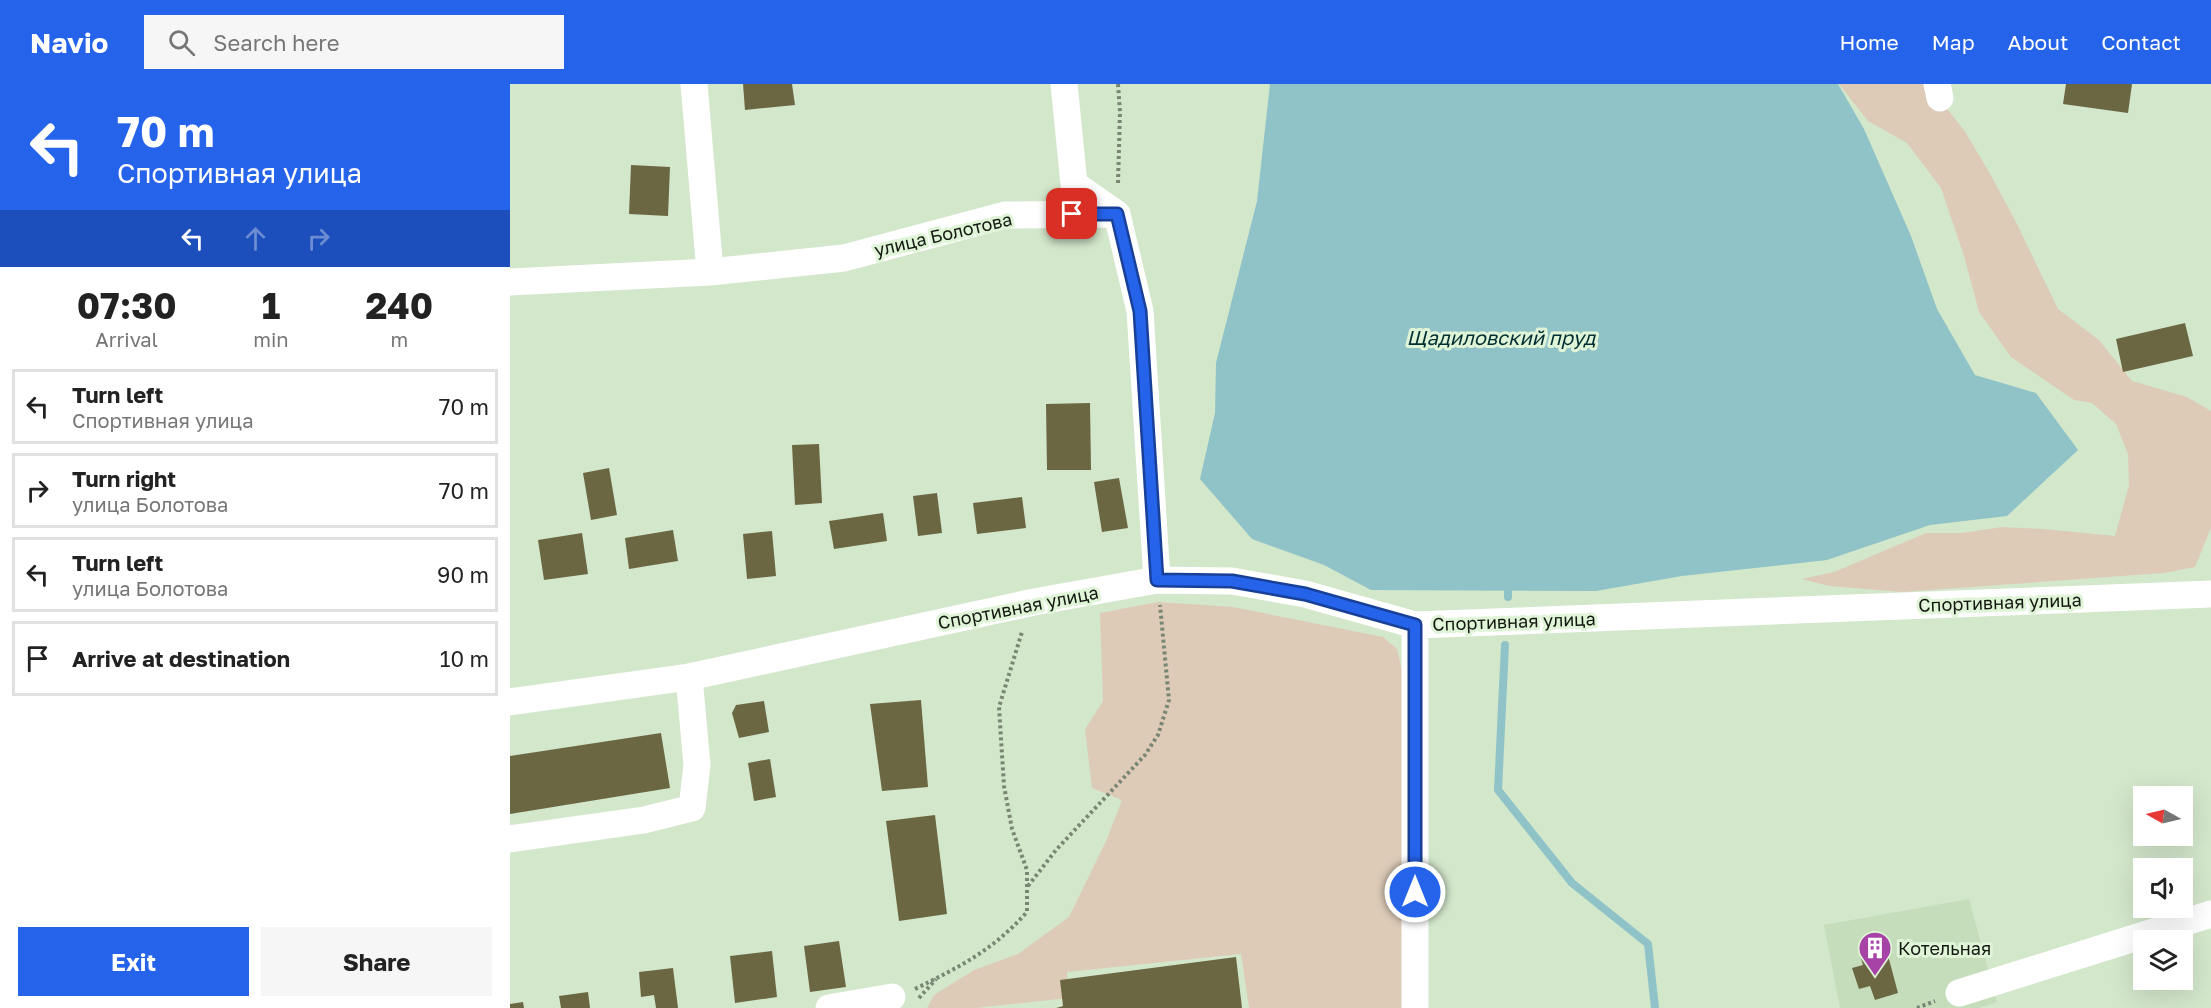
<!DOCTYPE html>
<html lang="en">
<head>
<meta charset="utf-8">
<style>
  :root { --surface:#fff; --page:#f6f6f6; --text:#222; --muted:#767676; --line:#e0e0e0; --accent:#2563eb }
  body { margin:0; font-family:"Golos Text",sans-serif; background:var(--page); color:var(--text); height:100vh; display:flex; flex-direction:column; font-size:22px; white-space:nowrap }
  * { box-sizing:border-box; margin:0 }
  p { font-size:20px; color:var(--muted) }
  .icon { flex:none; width:33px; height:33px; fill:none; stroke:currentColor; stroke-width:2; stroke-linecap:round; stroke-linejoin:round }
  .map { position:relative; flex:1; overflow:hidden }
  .details { display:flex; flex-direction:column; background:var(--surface); width:510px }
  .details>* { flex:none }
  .hud { background:#2563eb; color:#fff; overflow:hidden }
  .needle { width:39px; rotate:278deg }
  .buttons { position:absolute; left:1623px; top:702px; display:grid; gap:12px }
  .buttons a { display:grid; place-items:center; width:60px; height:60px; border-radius:0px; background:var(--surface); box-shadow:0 6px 24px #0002; font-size:30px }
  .pin { position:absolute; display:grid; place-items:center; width:51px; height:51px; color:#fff; margin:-26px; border-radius:12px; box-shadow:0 3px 9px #0006 }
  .me { position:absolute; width:66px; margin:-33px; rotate:0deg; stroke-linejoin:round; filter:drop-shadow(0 0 4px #0008) }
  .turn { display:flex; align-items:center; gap:21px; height:126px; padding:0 18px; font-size:27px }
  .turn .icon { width:78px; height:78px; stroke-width:2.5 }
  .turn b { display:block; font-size:42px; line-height:51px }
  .lanes { display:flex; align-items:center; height:57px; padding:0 18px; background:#0003; justify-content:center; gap:30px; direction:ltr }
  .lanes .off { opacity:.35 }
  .eta { display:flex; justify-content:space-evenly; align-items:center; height:102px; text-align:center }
  .eta b { font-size:36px; font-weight:700; line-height:42px }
  .cta { display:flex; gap:12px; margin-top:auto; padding:12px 18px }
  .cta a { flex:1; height:69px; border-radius:0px; background:var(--accent); color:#fff; font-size:24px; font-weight:700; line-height:69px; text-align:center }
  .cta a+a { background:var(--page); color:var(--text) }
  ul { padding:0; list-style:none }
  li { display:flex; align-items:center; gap:18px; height:75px; margin:0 12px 9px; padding:0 6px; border:3px solid var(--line); border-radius:0px }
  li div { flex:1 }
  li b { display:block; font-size:22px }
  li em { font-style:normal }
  header { display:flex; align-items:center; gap:36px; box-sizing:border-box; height:84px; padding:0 30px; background:var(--accent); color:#fff }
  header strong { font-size:28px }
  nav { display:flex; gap:33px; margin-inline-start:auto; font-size:21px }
  .search { width:420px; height:54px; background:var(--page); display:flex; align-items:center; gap:15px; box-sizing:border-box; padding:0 21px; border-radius:0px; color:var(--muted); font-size:22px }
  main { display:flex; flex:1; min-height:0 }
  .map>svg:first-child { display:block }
</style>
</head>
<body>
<header>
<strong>Navio</strong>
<div class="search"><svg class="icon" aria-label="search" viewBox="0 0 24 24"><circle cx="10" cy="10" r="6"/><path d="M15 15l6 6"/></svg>Search here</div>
<nav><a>Home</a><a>Map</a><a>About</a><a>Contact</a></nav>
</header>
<main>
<section class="details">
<div class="hud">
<div class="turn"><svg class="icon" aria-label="left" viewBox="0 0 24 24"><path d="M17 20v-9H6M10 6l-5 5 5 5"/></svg><div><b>70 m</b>Спортивная улица</div></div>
<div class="lanes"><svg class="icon" aria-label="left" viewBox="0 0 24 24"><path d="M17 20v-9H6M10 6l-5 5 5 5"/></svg><svg class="icon off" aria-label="ahead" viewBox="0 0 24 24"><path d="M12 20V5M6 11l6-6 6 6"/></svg><svg class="icon off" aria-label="right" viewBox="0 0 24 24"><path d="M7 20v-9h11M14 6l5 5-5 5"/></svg></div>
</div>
<div class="eta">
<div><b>07:30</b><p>Arrival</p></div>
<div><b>1</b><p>min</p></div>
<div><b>240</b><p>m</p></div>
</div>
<ul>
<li><svg class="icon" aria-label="left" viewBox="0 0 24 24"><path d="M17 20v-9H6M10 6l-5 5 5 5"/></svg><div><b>Turn left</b><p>Спортивная улица</p></div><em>70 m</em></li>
<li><svg class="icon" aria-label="right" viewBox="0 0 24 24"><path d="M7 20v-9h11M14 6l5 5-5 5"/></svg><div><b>Turn right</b><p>улица Болотова</p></div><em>70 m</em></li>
<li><svg class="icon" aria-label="left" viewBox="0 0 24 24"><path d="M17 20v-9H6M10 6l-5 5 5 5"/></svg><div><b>Turn left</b><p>улица Болотова</p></div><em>90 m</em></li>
<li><svg class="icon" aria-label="arrive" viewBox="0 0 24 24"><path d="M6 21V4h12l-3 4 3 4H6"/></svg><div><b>Arrive at destination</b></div><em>10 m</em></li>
</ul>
<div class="cta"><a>Exit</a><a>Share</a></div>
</section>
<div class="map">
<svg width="1701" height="924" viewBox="0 0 1701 924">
  <rect width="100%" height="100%" fill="#d3e7cb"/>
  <path fill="#c5ddbb" d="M 1459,815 L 1487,918 L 1469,924 L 1330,924 L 1314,841 Z"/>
  <path fill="#ddcbb8" d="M 1329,0 L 1417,0 L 1454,46 L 1479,88 L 1505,136 L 1548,225 L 1589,256 L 1622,297 L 1677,313 L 1701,327 L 1701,444 L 1685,483 L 1654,489 L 1392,508 L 1319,502 L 1292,495 L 1324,488 L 1416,449 L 1452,449 L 1492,443 L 1533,445 L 1605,452 L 1619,401 L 1618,370 L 1606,340 L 1582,319 L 1564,316 L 1501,273 L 1469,228 L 1454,172 L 1431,104 L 1397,59 L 1358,37 Z
    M 648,518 L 723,523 L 873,553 L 887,565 L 893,591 L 892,924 L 739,924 L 731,870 L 557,888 L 558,914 L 466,924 L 417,924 L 424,911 L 464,886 L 508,870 L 559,833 L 597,755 L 612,716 L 582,704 L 575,645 L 593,617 L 590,529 Z"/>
  <path fill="#90c3c7" d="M 760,0 L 1328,0 L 1354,45 L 1401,152 L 1427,225 L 1465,291 L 1526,309 L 1568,366 L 1497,432 L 1420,441 L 1317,476 L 1172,492 L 1086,507 L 861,506 L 814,481 L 742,455 L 690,395 L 705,329 L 706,279 L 747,117 Z"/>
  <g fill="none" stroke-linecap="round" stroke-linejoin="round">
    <path stroke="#90c3c7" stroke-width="8" d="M 998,507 L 998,513
      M 995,561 L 988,706 L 1062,799 L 1138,860 L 1145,924"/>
  </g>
  <path fill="#6b6742" d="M 233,0 L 282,0 L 285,21 L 235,26 Z
    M 1556,0 L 1622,0 L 1618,29 L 1553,20 Z
    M 121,81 L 160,83 L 158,132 L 119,130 Z
    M 1675,239 L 1683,272 L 1613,288 L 1606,255 Z
    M 580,319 L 581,386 L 537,386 L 536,320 Z
    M 309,360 L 312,419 L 285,421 L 282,361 Z
    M 99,384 L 107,431 L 81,436 L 73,389 Z
    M 609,394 L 618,444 L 592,448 L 584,398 Z
    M 427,409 L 432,449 L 408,452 L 403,412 Z
    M 512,413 L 516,444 L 467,450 L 463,419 Z
    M 373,429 L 377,457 L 324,465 L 319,437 Z
    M 163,446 L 168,477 L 119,485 L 115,454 Z
    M 262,447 L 266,492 L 237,495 L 233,450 Z
    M 72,449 L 78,490 L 34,496 L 28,456 Z
    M 411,616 L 418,703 L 372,707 L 360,620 Z
    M 254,617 L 259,648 L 229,654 L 222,629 L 226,621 Z
    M 151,649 L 160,704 L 0,730 L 0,672 Z
    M 260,675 L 266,713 L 244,717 L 238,679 Z
    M 425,731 L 437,830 L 389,837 L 376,737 Z
    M 329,857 L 336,903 L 300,908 L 294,862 Z
    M 1375,860 L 1388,909 L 1365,916 L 1360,902 L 1349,905 L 1342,884 L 1353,881 L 1349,867 Z
    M 262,867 L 267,913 L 225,919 L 220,872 Z
    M 726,873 L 732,924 L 546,924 L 553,922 L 550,896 Z
    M 163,884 L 168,924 L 146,924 L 144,911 L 131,913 L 129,888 Z
    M 78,908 L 80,924 L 51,924 L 49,912 Z
    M 13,918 L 14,924 L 0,924 L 0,920 Z"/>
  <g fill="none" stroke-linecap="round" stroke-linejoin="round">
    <path stroke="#788673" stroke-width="4" stroke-dasharray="3 3" stroke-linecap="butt" d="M 608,99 L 610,28 L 608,0
      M 518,802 L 546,766 L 635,671 L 648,651 L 659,616 L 650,521
      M 405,905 C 451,882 482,867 517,828 L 517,786 L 502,745 L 494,702 L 489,623 L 512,548
      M 409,914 L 426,895
      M 1407,924 L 1425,917"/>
    <path stroke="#fff" stroke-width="27" d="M 184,0 L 200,188
      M 554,0 L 564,100 L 607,130
      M 1427,0 L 1430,14
      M 0,198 L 200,188 L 334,174 L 495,131 L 607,130 L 630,227 L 647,496
      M 0,618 L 179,593 L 524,518 L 647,496 L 722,497 L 795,510 L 905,541 L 1701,510
      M 0,755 L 134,736 L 182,724 L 187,681 L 179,593
      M 1449,909 L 1701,830
      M 319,924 L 382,913
      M 905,924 L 905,541"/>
  </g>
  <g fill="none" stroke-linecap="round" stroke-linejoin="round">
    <g stroke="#184099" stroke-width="15">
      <path id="route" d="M 562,130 L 607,130 L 630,227 L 647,496 L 722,497 L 795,510 L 905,541 L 905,808"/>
    </g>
    <use href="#route" stroke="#2563eb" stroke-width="10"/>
  </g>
  <defs>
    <g id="building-pin" transform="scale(1.725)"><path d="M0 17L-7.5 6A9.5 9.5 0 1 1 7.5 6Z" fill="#a742a7" stroke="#e0f4d8"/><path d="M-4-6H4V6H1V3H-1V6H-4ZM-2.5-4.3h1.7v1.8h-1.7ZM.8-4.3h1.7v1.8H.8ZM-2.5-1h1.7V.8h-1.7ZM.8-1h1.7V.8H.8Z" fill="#fff"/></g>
  </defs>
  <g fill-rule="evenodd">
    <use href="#building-pin" x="1365" y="864"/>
  </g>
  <g text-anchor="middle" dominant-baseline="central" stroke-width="6" stroke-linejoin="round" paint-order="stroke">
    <g font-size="18" fill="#131910" stroke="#e0f4d8">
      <text transform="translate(433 150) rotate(-13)">улица Болотова</text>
      <text transform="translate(1490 518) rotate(-2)">Спортивная улица</text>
      <text transform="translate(508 523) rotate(-11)">Спортивная улица</text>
      <text transform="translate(1004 537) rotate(-2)">Спортивная улица</text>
    </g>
    <g font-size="18" fill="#131910" stroke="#e0f4d8" text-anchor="start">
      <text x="1388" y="864">Котельная</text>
    </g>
    <g font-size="20" font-style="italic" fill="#003034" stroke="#e0f4d8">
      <text x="991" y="253">Щадиловский пруд</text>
    </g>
  </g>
</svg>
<div class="buttons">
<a><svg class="needle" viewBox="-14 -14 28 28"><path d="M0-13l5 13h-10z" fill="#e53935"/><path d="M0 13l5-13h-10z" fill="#767676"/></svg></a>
<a><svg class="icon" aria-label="sound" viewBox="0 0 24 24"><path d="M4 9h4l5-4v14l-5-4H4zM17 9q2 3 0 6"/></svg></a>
<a><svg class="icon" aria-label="layers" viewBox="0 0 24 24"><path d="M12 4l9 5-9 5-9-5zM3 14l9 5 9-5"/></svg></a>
</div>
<div class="pin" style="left:562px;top:130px;background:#d93025"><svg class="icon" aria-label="arrive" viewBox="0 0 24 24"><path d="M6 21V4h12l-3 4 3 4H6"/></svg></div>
<svg class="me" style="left:905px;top:808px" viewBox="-20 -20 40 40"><circle r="17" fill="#2563eb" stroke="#fff" stroke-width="3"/><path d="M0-11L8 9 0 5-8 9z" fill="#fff"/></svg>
</div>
</main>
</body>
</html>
